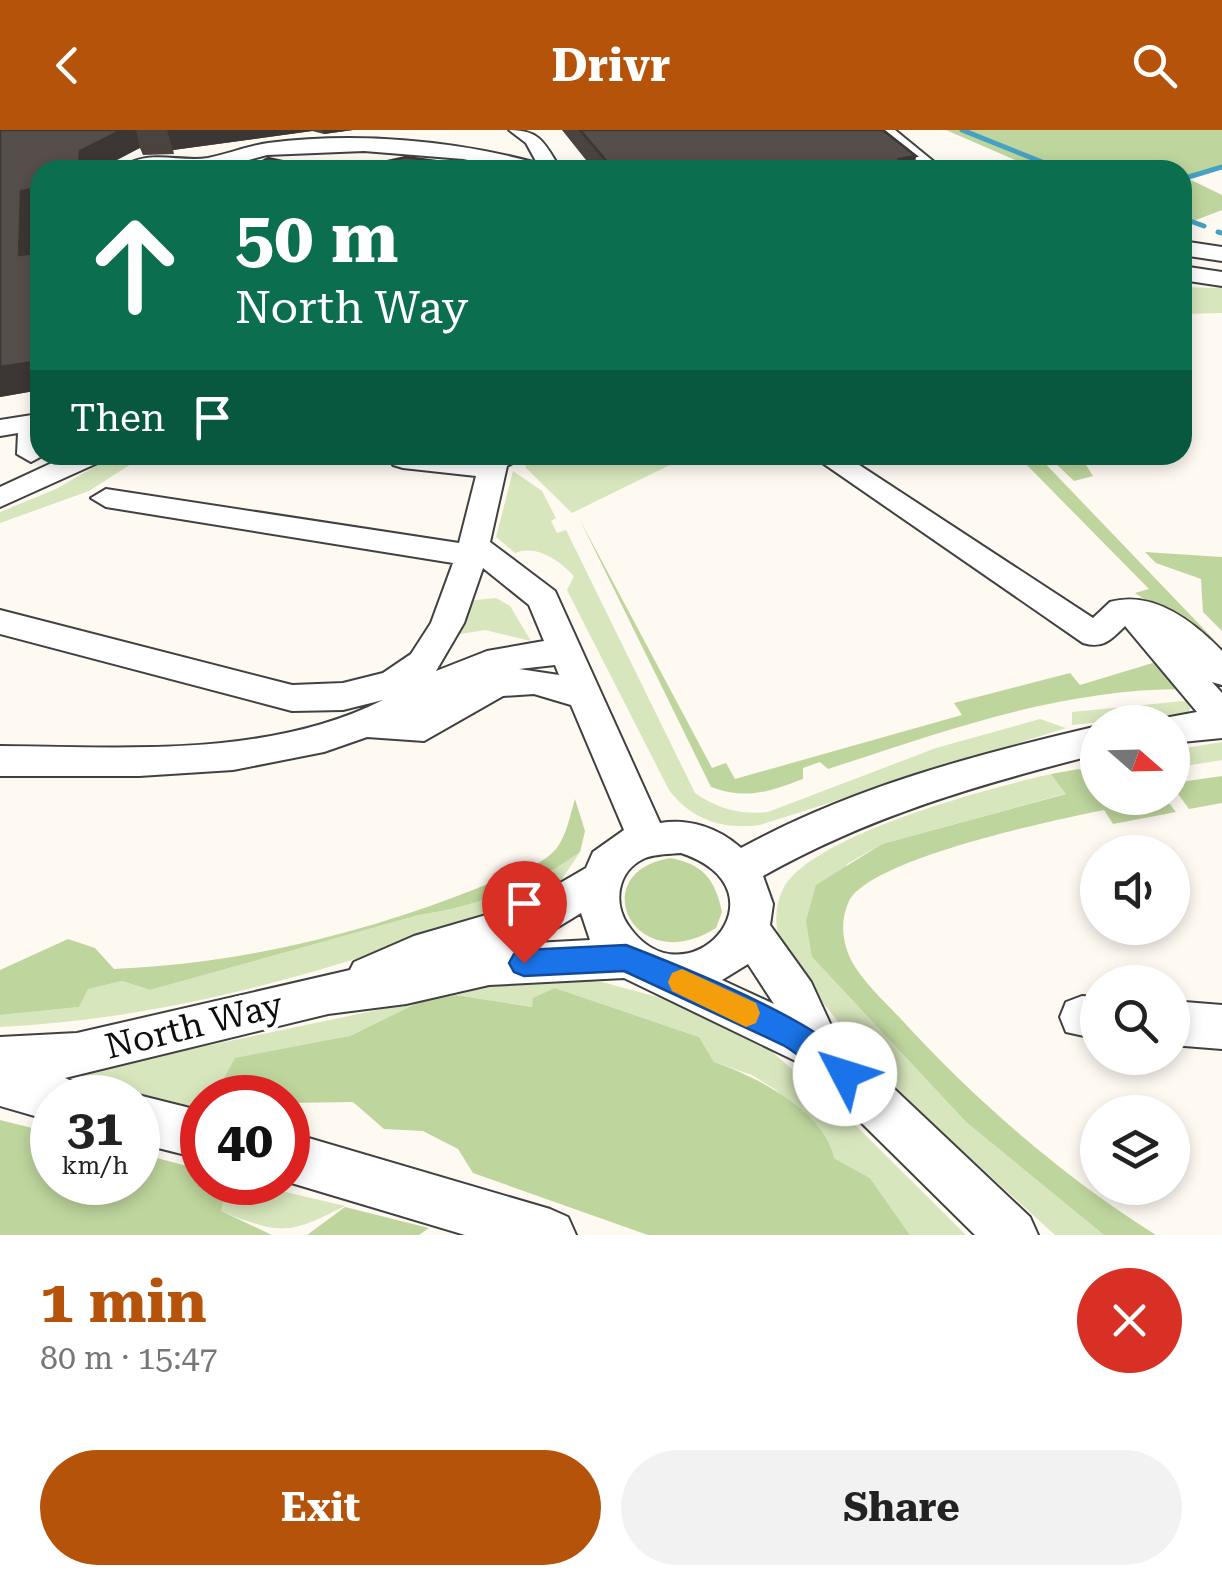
<!DOCTYPE html>
<html lang="en">
<head>
<meta charset="utf-8">
<style>
  :root { --surface:#fff; --page:#f2f2f2; --text:#222; --muted:#767676; --accent:#b45309 }
  body { margin:0; font-family:"Roboto Serif",serif; background:var(--page); color:var(--text); height:100vh; display:flex; flex-direction:column; font-size:38px; white-space:nowrap }
  * { box-sizing:border-box; margin:0 }
  p { font-size:32px; color:var(--muted) }
  .icon { flex:none; width:55px; height:55px; fill:none; stroke:currentColor; stroke-width:2; stroke-linecap:round; stroke-linejoin:round }
  .map { position:relative; height:1105px; overflow:hidden }
  .panel { display:flex; flex-direction:column; background:var(--surface); flex:1 }
  .panel>* { flex:none }
  .banner { position:absolute; left:30px; top:30px; width:1162px; height:305px; border-radius:30px; box-shadow:0 5px 15px #0003; background:#0b6e4f; color:#fff; overflow:hidden }
  .needle { width:65px; rotate:110deg }
  .controls { position:absolute; left:1080px; top:575px; display:grid; gap:20px }
  .controls a { display:grid; place-items:center; width:110px; height:110px; border-radius:50%; background:var(--surface); box-shadow:0 5px 15px #0003; font-size:50px }
  .speed { position:absolute; left:30px; top:945px; display:flex; gap:20px; font-size:50px; font-weight:700; text-align:center }
  .speed>* { display:grid; place-content:center; width:130px; height:130px; border-radius:50%; background:var(--surface); box-shadow:0 5px 15px #0003; line-height:1 }
  .speed small { font-size:25px; font-weight:400 }
  .speed .limit { border:15px solid #d22; background:#fff; color:#111 }
  .pin { position:absolute; display:grid; place-items:center; width:85px; height:85px; color:#fff; margin:-102px -42px; border-radius:50% 50% 50% 0; rotate:-45deg; box-shadow:0 0 10px #0007 }
  .pin .icon { rotate:45deg }
  .me { position:absolute; width:110px; margin:-55px; rotate:310deg; stroke-linejoin:round; filter:drop-shadow(0 0 8px #0008) }
  .turn { display:flex; align-items:center; gap:35px; height:210px; padding:0 40px; font-size:45px }
  .turn .icon { width:130px; height:130px; stroke-width:2.5 }
  .turn b { display:block; font-size:70px; line-height:85px }
  .then { display:flex; align-items:center; height:95px; padding:0 40px; background:#0003; gap:20px; font-size:38px }
  .round { display:grid; place-items:center; flex:none; width:105px; height:105px; border-radius:52px; background:var(--page) }
  .headline { display:flex; align-items:center; justify-content:space-between; height:170px; padding:0 40px }
  h1 { font-size:60px; font-weight:700; line-height:75px; color:var(--accent) }
  .primary-button { display:flex; gap:20px; margin-top:auto; padding:20px 40px }
  .primary-button a { flex:1; height:115px; border-radius:60px; background:var(--accent); color:#fff; font-size:40px; font-weight:700; line-height:115px; text-align:center }
  .primary-button a+a { background:var(--page); color:var(--text) }
  header { display:flex; justify-content:space-between; align-items:center; height:130px; padding:0 40px; background:var(--accent); color:#fff; font-size:45px; font-weight:700 }
  .map>svg:first-child { display:block }
</style>
</head>
<body>
<header><svg class="icon" aria-label="back" viewBox="0 0 24 24"><path d="M15 5l-7 7 7 7"/></svg>Drivr<svg class="icon" aria-label="search" viewBox="0 0 24 24"><circle cx="10" cy="10" r="6"/><path d="M15 15l6 6"/></svg></header>
<div class="map">
<svg width="1222" height="1105" viewBox="0 0 1222 1105">
  <rect width="100%" height="100%" fill="#fef9f1"/>
  <path fill="#d7e6bd" d="M 1183,157 L 1222,158 L 1222,183 L 1183,184 Z
    M 115,325 L 145,325 L 89,361 L 0,393 L 0,382 L 56,359 Z
    M 545,325 L 690,325 L 572,383 L 526,338 L 525,331 Z
    M 513,341 L 542,361 L 556,388 L 551,391 L 557,403 L 566,400 L 695,663 C 718,679 741,685 768,682 L 936,618 L 1040,589 L 1066,598 L 760,695 C 723,700 692,690 669,660 L 567,460 L 574,446 C 560,431 537,414 515,423 L 496,407 Z
    M 496,468 L 510,476 L 531,511 L 485,500 L 454,505 L 466,471 Z
    M 1194,570 L 1188,583 L 1072,595 L 1072,582 Z
    M 1222,612 L 1222,630 L 1173,638 L 1173,620 Z
    M 1051,644 L 1068,663 L 882,714 L 847,734 L 812,827 L 966,992 L 1104,1105 L 1055,1105 C 976,1032 894,965 828,879 C 813,860 794,840 783,818 C 774,800 774,777 783,759 C 810,705 992,657 1051,644 Z
    M 580,722 L 560,752 L 534,766 C 362,832 185,888 0,897 L 0,885 L 79,877 L 87,859 L 122,851 L 150,860 L 419,785 C 475,777 534,756 580,722 Z
    M 560,848 L 602,852 L 676,872 L 755,907 L 847,987 L 966,1105 L 910,1105 L 870,1048 L 834,1028 L 801,984 L 776,960 L 752,945 L 714,932 L 699,907 L 555,858 L 533,877 L 456,865 L 517,849 Z
    M 421,871 L 350,906 L 294,919 L 218,961 L 241,967 L 202,968 L 202,982 L 81,949 L 85,941 Z
    M 227,1052 L 248,1053 L 345,1076 C 287,1105 283,1105 220,1081 Z"/>
  <path fill="#bed59d" d="M 946,0 L 1222,0 L 1222,37 L 1187,48 L 1222,65 L 1222,80 L 1183,95 L 1182,40 L 1038,40 Z
    M 1017,325 L 1037,325 L 1222,518 L 1222,532 L 1196,504 L 1135,463 L 1149,459 Z
    M 1047,325 L 1140,325 L 1086,335 L 1093,346 L 1074,351 Z
    M 580,390 L 712,638 L 726,633 L 735,649 L 962,585 L 954,573 L 1070,543 L 1080,555 L 1156,532 L 1121,492 L 1192,559 C 1065,557 947,600 828,639 L 820,632 L 803,638 L 803,649 C 768,662 747,670 711,657 Z
    M 1145,422 L 1222,427 L 1222,501 L 1203,482 L 1201,449 L 1156,433 Z
    M 1079,639 L 1097,653 L 1098,668 L 1165,668 L 1176,682 L 1113,694 L 1104,680 C 1055,690 872,728 849,771 C 840,790 842,811 851,830 C 862,851 884,871 900,888 C 975,970 1062,1046 1156,1105 L 1104,1105 L 966,992 L 812,827 L 806,791 L 816,755 L 882,714 L 1066,664 L 1051,644 Z
    M 1222,646 L 1222,673 L 1189,679 L 1173,657 L 1173,653 Z
    M 575,669 L 585,701 L 580,722 C 534,756 475,777 419,785 L 150,860 L 122,851 L 88,859 L 79,877 L 0,885 L 0,840 L 68,809 L 95,818 L 114,839 C 241,834 371,802 488,754 C 509,745 541,737 556,719 C 567,705 570,685 575,669 Z
    M 670,728 C 703,734 715,749 722,782 L 716,798 C 634,850 583,743 670,728 Z
    M 555,858 L 699,907 L 714,932 C 756,946 825,982 834,1028 L 870,1048 L 910,1105 L 648,1105 L 473,1043 L 458,1019 L 423,1001 L 384,999 L 353,972 L 288,973 L 288,968 L 241,967 L 217,961 L 235,928 L 350,906 L 421,871 L 456,865 L 532,877 L 533,868 Z
    M 0,990 L 52,1003 L 52,1052 L 138,1052 L 138,1023 L 202,1040 L 202,1052 L 227,1053 L 221,1081 L 272,1105 L 0,1105 Z
    M 345,1077 L 429,1098 L 419,1105 L 307,1105 Z"/>
  <g fill="none" stroke-linecap="round" stroke-linejoin="round">
    <path stroke="#46a1c2" stroke-width="5" d="M 962,0 L 1062,40
      M 1182,49 L 1222,37
      M 1182,88 L 1204,96
      M 1218,102 L 1222,103"/>
    <g stroke="#414141" stroke-width="4">
      <path id="minor" d="M 509,0 C 541,0 545,14 561,40 L 517,40 L 463,29 L 364,21 L 267,25 L 212,40 L 167,36 L 119,40 C 145,17 179,33 208,28 C 228,24 248,16 268,13 C 357,2 451,10 537,33 L 526,13 Z
        M 874,0 L 895,0 L 944,40 L 922,40 Z
        M 1182,111 L 1222,117 L 1222,131 L 1182,125 Z
        M 1182,136 L 1222,142 L 1222,156 L 1182,150 Z
        M 32,285 L 40,287 L 40,325 L 44,325 L 31,332 L 17,324 L 18,303 L 0,306 L 0,290 Z
        M 69,325 L 106,325 L 102,331 L 0,377 L 0,357 Z
        M 392,325 L 481,329 L 484,325 L 527,325 L 507,336 L 490,412 L 555,461 L 660,693 C 689,688 719,698 741,718 C 853,657 974,625 1098,596 L 1098,624 C 980,654 869,686 763,746 L 773,774 L 770,795 L 811,852 L 834,902 L 1030,1087 L 1038,1105 L 975,1105 L 802,934 L 624,848 L 489,855 L 406,874 L 328,884 L 65,948 L 72,951 L 78,968 L 52,968 L 52,991 L 0,976 L 0,907 L 77,903 L 350,840 L 354,832 L 414,806 L 524,774 L 586,738 L 593,722 L 624,700 L 571,575 L 534,564 L 503,566 L 424,611 L 367,607 L 324,622 L 233,640 L 139,646 L 0,646 L 0,616 C 126,617 267,628 383,570 L 343,580 L 292,581 L 0,504 L 0,480 L 292,555 L 343,553 L 383,543 L 411,524 L 431,493 L 453,433 L 106,377 L 91,368 L 106,359 L 459,413 L 476,346 L 403,338 L 393,335 ZM 483,438 L 529,475 L 544,511 L 487,521 L 436,541 L 464,493 ZM 555,535 L 559,545 L 519,539 ZM 681,723 C 794,761 685,879 628,795 C 613,773 617,742 643,729 C 653,724 670,724 681,723 ZM 581,783 L 590,810 L 516,814 L 550,802 ZM 748,834 L 774,874 L 722,850 Z
        M 811,325 L 844,325 L 1093,488 L 1110,472 C 1153,460 1193,491 1222,521 L 1222,555 L 1212,552 L 1222,563 L 1222,608 L 1172,613 L 1172,592 L 1157,592 L 1159,589 L 1197,582 L 1125,496 C 1111,510 1103,519 1083,513 Z
        M 1082,866 L 1098,867 L 1098,909 L 1066,902 L 1060,887 L 1066,872 Z
        M 1172,871 L 1222,875 L 1222,919 L 1172,915 Z
        M 138,965 L 202,981 L 202,1029 L 138,1013 L 138,968 L 132,968 Z
        M 288,1002 L 550,1079 L 568,1087 L 576,1105 L 465,1105 L 288,1052 Z"/>
    </g>
    <use href="#minor" fill="#fff" fill-rule="evenodd"/>
  </g>
  <path fill="#4a4340" d="M 0,0 L 353,0 L 324,4 L 312,1 L 173,20 L 174,24 L 143,25 L 140,18 L 40,40 L 40,84 L 31,86 L 30,124 L 40,122 L 40,260 L 0,267 Z
    M 562,0 L 883,0 L 916,26 L 914,40 L 594,40 Z"/>
  <path fill="#3c3734" d="M 122,0 L 136,0 L 140,18 L 98,40 L 79,40 L 80,21 Z
    M 167,0 L 312,0 L 312,1 L 173,20 L 174,24 Z
    M 323,0 L 353,0 L 324,4 Z
    M 916,26 L 913,40 L 899,29 Z
    M 40,58 L 40,84 L 31,86 L 30,151 L 19,125 L 21,61 Z
    M 40,231 L 40,260 L 0,267 L 0,237 Z"/>
  <path fill="#564e4b" stroke="#3c3734" stroke-width="2.5" d="M 0,0 L 122,0 L 80,21 L 79,40 L 40,40 L 40,58 L 21,61 L 19,125 L 40,122 L 40,231 L 0,237 Z
    M 580,0 L 883,0 L 916,26 L 899,29 L 914,40 L 614,40 Z
    M 406,27 L 442,32 L 445,38 L 458,38 L 459,40 L 396,40 L 388,31 Z
    M 268,28 L 323,40 L 247,40 Z"/>
  <path fill="#1a73e8" stroke="#114b97" stroke-width="2.5" d="M 626,815 C 675,834 841,899 860,944 L 855,955 L 845,959 C 822,950 805,927 783,915 L 624,841 L 524,846 L 514,842 L 509,833 L 514,824 L 524,820 Z"/>
  <path fill="#f59e0b" d="M 682,839 L 756,873 L 760,883 L 756,893 L 746,897 L 672,861 L 668,852 L 672,843 Z"/>
  <g text-anchor="middle" dominant-baseline="central" stroke-width="10" stroke-linejoin="round" paint-order="stroke">
    <g font-size="35" fill="#0e0e0e" stroke="#fff">
      <text transform="translate(194 896) rotate(-14)">North Way</text>
    </g>
  </g>
</svg>
<div class="controls">
<a><svg class="needle" viewBox="-14 -14 28 28"><path d="M0-13l5 13h-10z" fill="#e53935"/><path d="M0 13l5-13h-10z" fill="#767676"/></svg></a>
<a><svg class="icon" aria-label="sound" viewBox="0 0 24 24"><path d="M4 9h4l5-4v14l-5-4H4zM17 9q2 3 0 6"/></svg></a>
<a><svg class="icon" aria-label="search" viewBox="0 0 24 24"><circle cx="10" cy="10" r="6"/><path d="M15 15l6 6"/></svg></a>
<a><svg class="icon" aria-label="layers" viewBox="0 0 24 24"><path d="M12 4l9 5-9 5-9-5zM3 14l9 5 9-5"/></svg></a>
</div>
<div class="speed"><div>31<small>km/h</small></div><div class="limit">40</div></div>
<div class="pin" style="left:524px;top:833px;background:#d93025"><svg class="icon" aria-label="arrive" viewBox="0 0 24 24"><path d="M6 21V4h12l-3 4 3 4H6"/></svg></div>
<svg class="me" style="left:845px;top:944px" viewBox="-20 -20 40 40"><circle r="19" fill="#fff"/><path d="M0-13L10 11 0 6-10 11z" fill="#1a73e8"/></svg>
<div class="banner">
<div class="turn"><svg class="icon" aria-label="ahead" viewBox="0 0 24 24"><path d="M12 20V5M6 11l6-6 6 6"/></svg><div><b>50 m</b>North Way</div></div>
<div class="then">Then<svg class="icon" aria-label="arrive" viewBox="0 0 24 24"><path d="M6 21V4h12l-3 4 3 4H6"/></svg></div>
</div>
</div>
<section class="panel">
<div class="headline"><div><h1>1 min</h1><p>80 m · 15:47</p></div><a class="round" style="background:#d93025;color:#fff"><svg class="icon" aria-label="close" viewBox="0 0 24 24"><path d="M6 6l12 12M18 6L6 18"/></svg></a></div>
<div class="primary-button"><a>Exit</a><a>Share</a></div>
</section>
</body>
</html>
